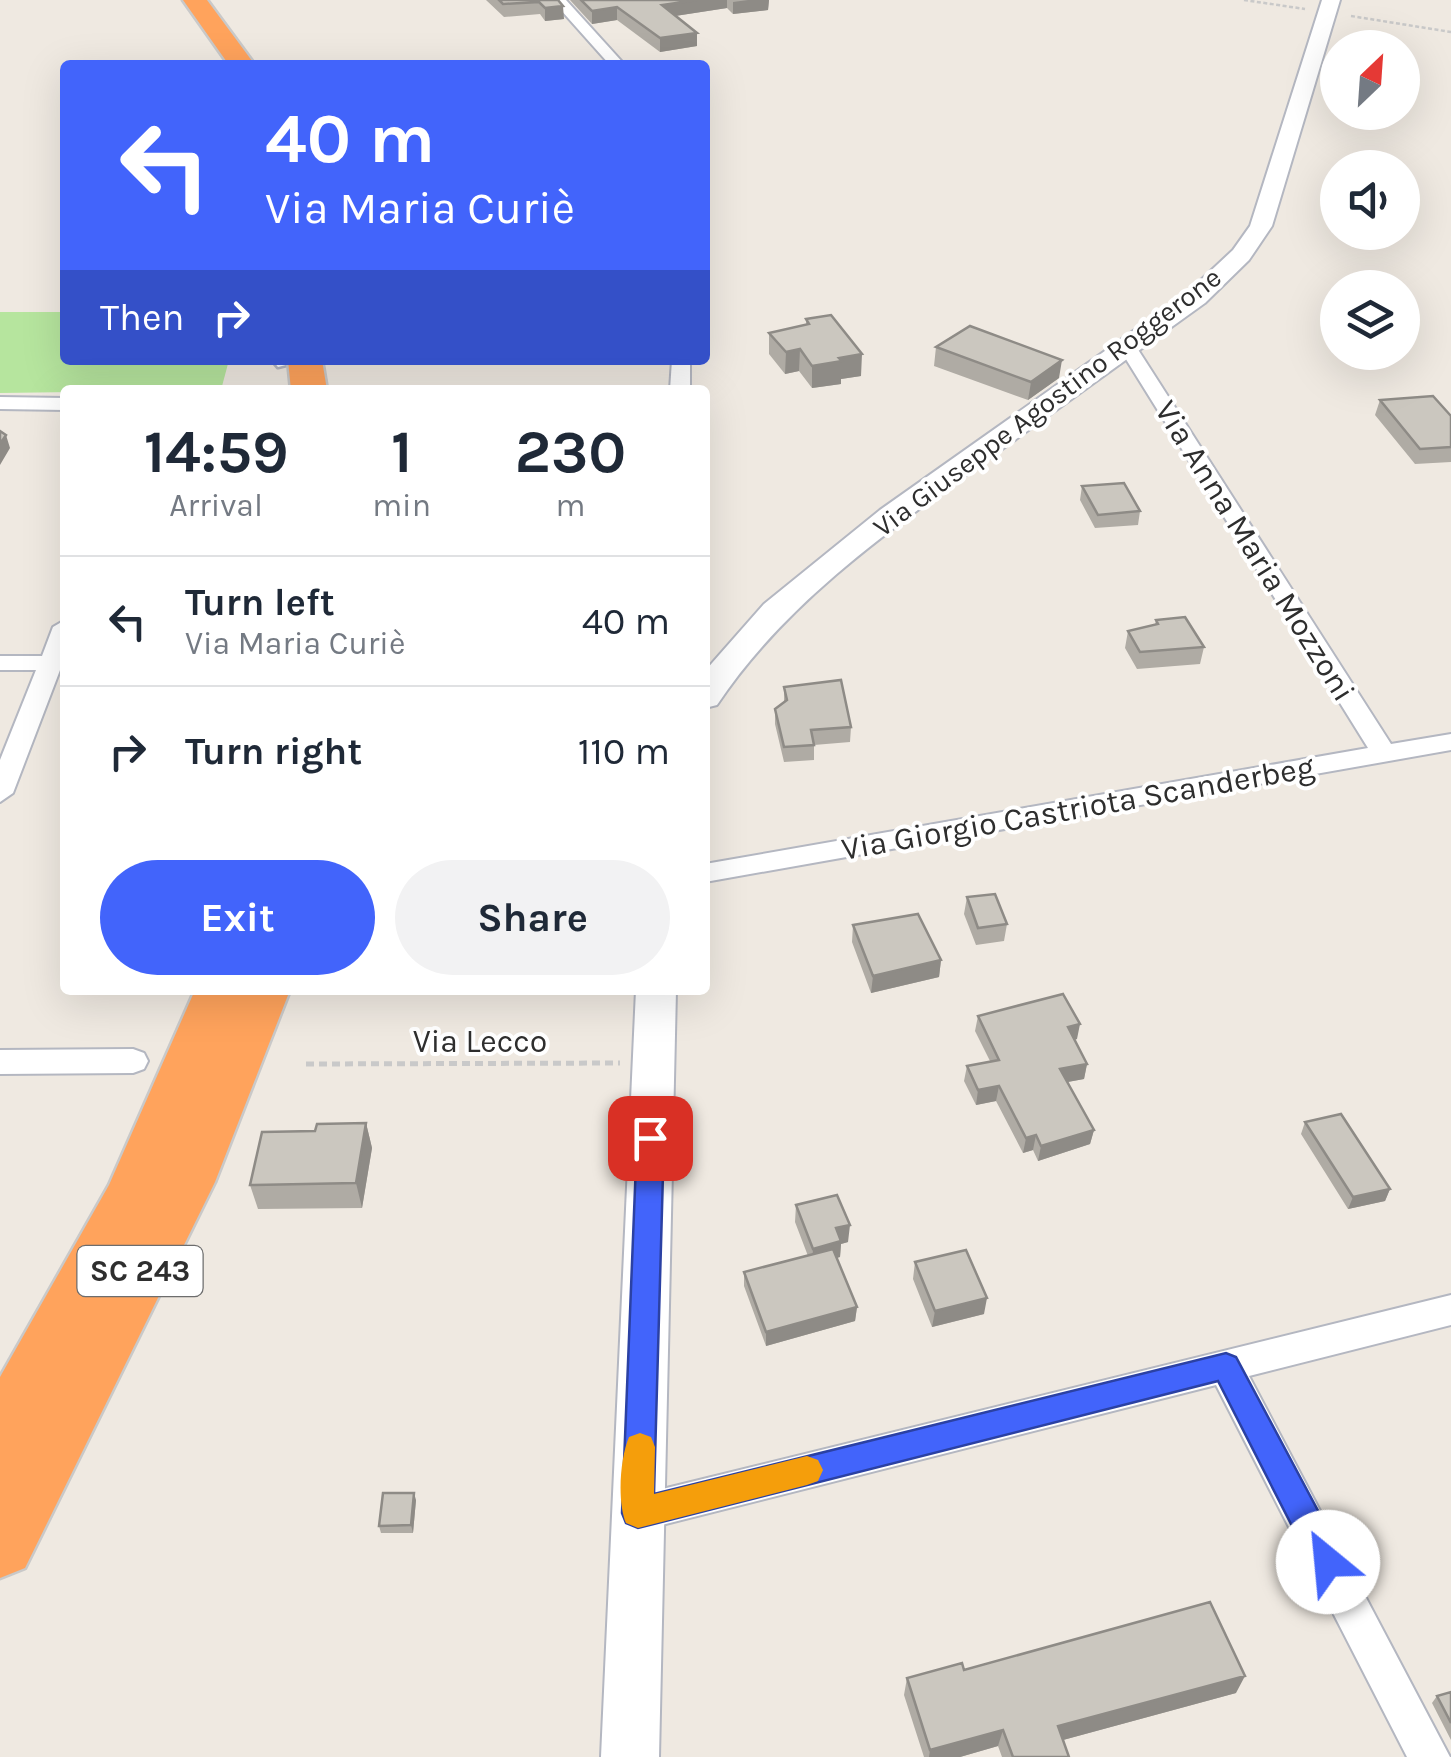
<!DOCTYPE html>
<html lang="en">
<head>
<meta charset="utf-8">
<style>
  :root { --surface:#fff; --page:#f2f2f3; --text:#1f2937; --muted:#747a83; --line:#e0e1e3; --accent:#4264fb }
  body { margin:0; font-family:Karla,sans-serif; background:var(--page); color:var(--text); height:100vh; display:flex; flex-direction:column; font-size:38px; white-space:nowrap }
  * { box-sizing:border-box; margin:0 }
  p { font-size:32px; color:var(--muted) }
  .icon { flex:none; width:55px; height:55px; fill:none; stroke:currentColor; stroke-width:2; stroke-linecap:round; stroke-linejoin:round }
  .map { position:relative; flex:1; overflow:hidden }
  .drawer { position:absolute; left:60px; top:385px; width:650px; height:610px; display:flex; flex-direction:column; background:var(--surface); border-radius:10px; box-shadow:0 10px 40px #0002 }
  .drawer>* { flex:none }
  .hud { position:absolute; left:60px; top:60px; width:650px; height:305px; border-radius:10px; box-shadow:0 10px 40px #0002; background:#4264fb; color:#fff; overflow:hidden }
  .needle { width:65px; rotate:25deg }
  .buttons { position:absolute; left:1320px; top:30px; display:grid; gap:20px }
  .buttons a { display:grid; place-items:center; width:100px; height:100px; border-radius:50%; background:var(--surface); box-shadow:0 10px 40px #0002; font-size:50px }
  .pin { position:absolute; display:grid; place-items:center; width:85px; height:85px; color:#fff; margin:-42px; border-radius:20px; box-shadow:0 5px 15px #0006 }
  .me { position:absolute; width:110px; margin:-55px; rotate:332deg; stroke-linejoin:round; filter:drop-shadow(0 0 8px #0008) }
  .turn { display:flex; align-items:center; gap:35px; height:210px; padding:0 40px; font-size:45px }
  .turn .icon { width:130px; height:130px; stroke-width:2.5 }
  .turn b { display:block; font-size:70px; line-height:85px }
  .then { display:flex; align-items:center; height:95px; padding:0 40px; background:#0003; gap:20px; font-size:38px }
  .eta { display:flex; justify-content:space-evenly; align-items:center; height:170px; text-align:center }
  .eta b { font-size:60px; font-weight:700; line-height:70px }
  .action { display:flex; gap:20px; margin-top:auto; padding:20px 40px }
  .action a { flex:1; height:115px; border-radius:60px; background:var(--accent); color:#fff; font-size:40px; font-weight:700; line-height:115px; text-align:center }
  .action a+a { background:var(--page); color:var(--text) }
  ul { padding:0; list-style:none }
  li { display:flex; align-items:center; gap:30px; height:130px; padding:0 40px; border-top:2px solid var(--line) }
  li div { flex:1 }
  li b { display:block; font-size:38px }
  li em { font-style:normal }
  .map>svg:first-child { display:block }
</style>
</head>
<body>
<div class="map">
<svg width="1451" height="1757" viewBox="0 0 1451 1757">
  <rect width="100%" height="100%" fill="#efe9e1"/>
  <path fill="#b6e59e" d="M 0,312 L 65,312 L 65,360 L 229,360 L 221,390 L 0,393 Z"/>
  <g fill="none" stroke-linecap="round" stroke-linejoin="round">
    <g stroke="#b4b7c1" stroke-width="5">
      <path id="lane" d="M 272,360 L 282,360 L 286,365 L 278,367 Z"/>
    </g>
    <g stroke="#b4b7c1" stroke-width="4">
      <path id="street" d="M 552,0 L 566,0 L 625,65 L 610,65 Z
        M 1128,342 L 1137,348 L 1391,744 L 1451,734 L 1451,750 L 705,882 L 705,864 L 1368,748 L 1119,348 Z
        M 672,360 L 690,360 L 690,390 L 670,390 Z
        M 0,397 L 65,398 L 65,410 L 0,409 Z
        M 65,620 L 65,670 L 60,670 L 13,793 L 0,802 L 0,760 L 36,670 L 0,670 L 0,656 L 42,656 L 53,627 Z
        M 133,1049 L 144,1053 L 148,1061 L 144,1069 L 133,1073 L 0,1074 L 0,1050 Z
        M 1451,1295 L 1451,1325 L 1249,1376 L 1450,1757 L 1407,1757 L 1216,1385 L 638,1531 L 625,1526 L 619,1513 L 625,1500 L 638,1495 Z"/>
    </g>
    <g stroke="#b4b7c1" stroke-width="4">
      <path id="secondary" d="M 1322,0 L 1340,0 L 1272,226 L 1249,260 L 1205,303 C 1132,355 1060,408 987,460 C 888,531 785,603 717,705 L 705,708 L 705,671 L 764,604 L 880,510 L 1187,293 L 1233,250 L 1250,226 Z
        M 636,990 L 676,990 L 659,1757 L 601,1757 Z"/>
    </g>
    <g stroke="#c9c9c9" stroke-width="5">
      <path id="highway" d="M 183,0 L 207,0 L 255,65 L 229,65 Z
        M 288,360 L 322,360 L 327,390 L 291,390 Z
        M 195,990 L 290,990 L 215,1182 L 25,1568 L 0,1578 L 0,1377 L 109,1185 Z"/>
    </g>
    <path stroke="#c9c9c9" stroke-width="2.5" stroke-dasharray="4 2.5" stroke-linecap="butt" d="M 1244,0 L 1305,9
      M 1351,16 L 1451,32"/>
    <path stroke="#c9c9c9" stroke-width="5" stroke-dasharray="8 5" stroke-linecap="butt" d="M 306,1064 L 620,1063"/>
    <use href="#lane" fill="#fff" fill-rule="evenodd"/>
    <use href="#street" fill="#fff" fill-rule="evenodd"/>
    <use href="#secondary" fill="#fff" fill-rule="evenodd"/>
    <use href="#highway" fill="#ffa35c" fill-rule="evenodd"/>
  </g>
  <path fill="#afaba4" d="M 486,0 L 558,0 L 564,19 L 545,21 L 540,14 L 504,17 Z
    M 570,0 L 769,0 L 768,10 L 733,14 L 727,8 L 675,16 L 697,33 L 697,46 L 660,52 L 617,20 L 592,24 Z
    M 806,319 L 861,376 L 841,379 L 841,384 L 812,388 L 799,371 L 785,374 L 769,354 L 769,333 L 806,324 Z
    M 936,347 L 1059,378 L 1028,400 L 934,366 Z
    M 1380,400 L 1451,416 L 1451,462 L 1415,464 L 1375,415 Z
    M 1082,486 L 1140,511 L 1138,525 L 1095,528 L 1080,500 Z
    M 1156,620 L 1204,647 L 1200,664 L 1137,669 L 1125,648 L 1128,631 L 1155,625 Z
    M 784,687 L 851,727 L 850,742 L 814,745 L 814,760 L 784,762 L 775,724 L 775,709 L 784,702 Z
    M 967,897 L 1007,924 L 1004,941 L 976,945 L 964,914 Z
    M 853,925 L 941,960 L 939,977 L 871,993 L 852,942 Z
    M 978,1016 L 1077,1039 L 1074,1040 L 1087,1064 L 1084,1079 L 1067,1082 L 1094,1130 L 1090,1144 L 1038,1161 L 1033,1150 L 1023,1153 L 996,1101 L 976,1105 L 964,1081 L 967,1066 L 990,1061 L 975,1031 Z
    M 1305,1122 L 1390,1189 L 1385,1201 L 1348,1209 L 1301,1134 Z
    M 366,1123 L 372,1148 L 362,1208 L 258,1209 L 250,1185 L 315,1131 Z
    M 796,1205 L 848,1242 L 841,1244 L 840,1257 L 836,1258 L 857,1307 L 855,1321 L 766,1346 L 744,1286 L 744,1272 L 808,1256 L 795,1222 Z
    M 915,1262 L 984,1314 L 932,1327 L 913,1279 Z
    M 416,1500 L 413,1533 L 381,1533 L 379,1526 Z
    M 964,1670 L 1236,1693 L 1063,1740 L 1069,1757 L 1002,1757 L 998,1746 L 960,1757 L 924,1757 L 904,1695 L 907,1678 Z
    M 1451,1692 L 1451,1740 L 1432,1703 L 1437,1696 Z"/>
  <path fill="#8e8b86" d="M 697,0 L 727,0 L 727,8 L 662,18 L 662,5 Z
    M 748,0 L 769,0 L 768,10 L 733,14 L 733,2 Z
    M 563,6 L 564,19 L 545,21 L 545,8 Z
    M 617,7 L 617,20 L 592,24 L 592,11 Z
    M 697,33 L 697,46 L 660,52 L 660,38 Z
    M 800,349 L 799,371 L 785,374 L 786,352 Z
    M 862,354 L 861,376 L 841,379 L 841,384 L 812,388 L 812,366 L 839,358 Z
    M 1062,360 L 1059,378 L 1028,400 L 1031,382 Z
    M 6,435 L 10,448 L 0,465 L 0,444 Z
    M 941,960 L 939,977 L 871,993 L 873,976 Z
    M 1080,1024 L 1077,1039 L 1064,1042 L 1068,1027 Z
    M 1087,1064 L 1084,1079 L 1057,1084 L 1060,1069 Z
    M 999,1086 L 996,1101 L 976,1105 L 978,1090 Z
    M 366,1123 L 372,1148 L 362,1208 L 356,1183 Z
    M 1094,1130 L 1090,1144 L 1038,1161 L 1041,1146 Z
    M 1036,1135 L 1033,1150 L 1023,1153 L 1026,1138 Z
    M 1390,1189 L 1385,1201 L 1348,1209 L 1353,1197 Z
    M 850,1225 L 848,1242 L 841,1244 L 840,1257 L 812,1265 L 813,1249 L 836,1228 Z
    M 987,1298 L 984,1314 L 932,1327 L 935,1311 Z
    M 857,1307 L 855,1321 L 766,1346 L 766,1332 Z
    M 414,1493 L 416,1500 L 413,1533 L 411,1525 Z
    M 1245,1676 L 1236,1693 L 1052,1743 L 1058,1726 Z
    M 1003,1730 L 998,1746 L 960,1757 L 929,1757 L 930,1750 Z"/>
  <path fill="#cbc7bf" stroke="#8e8b86" stroke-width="2.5" d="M 499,0 L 558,0 L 563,6 L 545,8 L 539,2 L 503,4 Z
    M 581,0 L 697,0 L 662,5 L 697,33 L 660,38 L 617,7 L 592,11 Z
    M 831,315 L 862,354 L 839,358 L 842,361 L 812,366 L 800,349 L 786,352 L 769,333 L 809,324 L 806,319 Z
    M 970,326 L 1062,360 L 1031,382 L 936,347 Z
    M 1433,396 L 1451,416 L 1451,447 L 1420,449 L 1380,400 Z
    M 0,431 L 6,435 L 0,444 Z
    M 1124,483 L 1140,511 L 1098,515 L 1082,486 Z
    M 1185,617 L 1204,647 L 1140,652 L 1128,631 L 1158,624 L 1156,620 Z
    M 841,680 L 851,727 L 811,730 L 814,745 L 784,747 L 775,709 L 787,700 L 784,687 Z
    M 995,894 L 1007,924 L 978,928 L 967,897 Z
    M 918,914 L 941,960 L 873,976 L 853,925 Z
    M 1063,994 L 1080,1024 L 1068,1027 L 1087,1064 L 1060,1069 L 1094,1130 L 1041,1146 L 1036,1135 L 1026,1138 L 999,1086 L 978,1090 L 967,1066 L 999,1060 L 978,1016 Z
    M 1341,1114 L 1390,1189 L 1353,1197 L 1305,1122 Z
    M 366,1123 L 356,1183 L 250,1185 L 262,1132 L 315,1131 L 317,1124 Z
    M 837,1195 L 850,1225 L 836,1228 L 841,1241 L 813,1249 L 796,1205 Z
    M 833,1249 L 857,1307 L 766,1332 L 744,1272 Z
    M 966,1250 L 987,1298 L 935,1311 L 915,1262 Z
    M 383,1493 L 414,1493 L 411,1525 L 379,1526 Z
    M 1210,1602 L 1245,1676 L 1058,1726 L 1069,1757 L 1013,1757 L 1003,1730 L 930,1750 L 907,1678 L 962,1663 L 964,1670 Z
    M 1451,1692 L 1451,1723 L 1437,1696 Z"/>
  <path fill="#4264fb" stroke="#2b41a3" stroke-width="2.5" d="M 650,1127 L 660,1131 L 664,1138 L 654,1494 L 1226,1353 L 1236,1357 L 1339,1550 L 1344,1562 L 1339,1573 L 1328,1577 L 1316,1573 L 1218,1381 L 638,1528 L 626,1523 L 622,1513 L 637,1138 L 641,1131 Z"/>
  <path fill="#f59e0b" d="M 640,1433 L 651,1437 L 655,1447 L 654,1494 L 807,1456 L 818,1460 L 823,1470 L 818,1481 L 807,1485 L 638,1528 L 626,1523 C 617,1502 620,1458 629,1437 Z"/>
  <g text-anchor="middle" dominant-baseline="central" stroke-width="8" stroke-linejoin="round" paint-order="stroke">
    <g font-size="28" fill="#2e2e2e" stroke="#fff">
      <text transform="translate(1047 402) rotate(-37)">Via Giuseppe Agostino Roggerone</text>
    </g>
    <rect fill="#fff" stroke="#6d6d6d" stroke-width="2.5" x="77.5" y="1246" width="125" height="50" rx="8"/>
    <g font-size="30" font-weight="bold" fill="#2e2e2e">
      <text x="140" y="1271">SC 243</text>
    </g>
    <g font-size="32" fill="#2e2e2e" stroke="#fff">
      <text transform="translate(1255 551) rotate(58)">Via Anna Maria Mozzoni</text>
      <text transform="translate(1078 808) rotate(-10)">Via Giorgio Castriota Scanderbeg</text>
      <text x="480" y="1041">Via Lecco</text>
    </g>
  </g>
</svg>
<div class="buttons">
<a><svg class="needle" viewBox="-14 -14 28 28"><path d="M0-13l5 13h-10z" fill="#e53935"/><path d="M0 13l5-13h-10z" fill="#747a83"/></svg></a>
<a><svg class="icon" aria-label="sound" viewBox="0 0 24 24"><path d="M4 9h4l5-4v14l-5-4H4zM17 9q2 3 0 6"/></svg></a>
<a><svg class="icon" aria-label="layers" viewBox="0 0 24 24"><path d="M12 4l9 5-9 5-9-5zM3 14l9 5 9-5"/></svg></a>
</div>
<div class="pin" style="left:650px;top:1138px;background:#d93025"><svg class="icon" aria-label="arrive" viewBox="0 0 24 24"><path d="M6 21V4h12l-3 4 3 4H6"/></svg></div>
<svg class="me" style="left:1328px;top:1562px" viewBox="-20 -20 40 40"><circle r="19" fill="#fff"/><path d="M0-13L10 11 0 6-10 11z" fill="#4264fb"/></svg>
<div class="hud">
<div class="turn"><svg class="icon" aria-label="left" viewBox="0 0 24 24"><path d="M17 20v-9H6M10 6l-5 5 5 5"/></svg><div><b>40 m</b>Via Maria Curiè</div></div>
<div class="then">Then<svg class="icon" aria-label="right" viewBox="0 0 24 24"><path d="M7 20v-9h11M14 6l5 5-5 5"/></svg></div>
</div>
<section class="drawer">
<div class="eta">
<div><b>14:59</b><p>Arrival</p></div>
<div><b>1</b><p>min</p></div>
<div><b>230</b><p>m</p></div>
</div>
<ul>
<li><svg class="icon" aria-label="left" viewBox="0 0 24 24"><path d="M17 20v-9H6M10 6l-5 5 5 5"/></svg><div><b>Turn left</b><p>Via Maria Curiè</p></div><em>40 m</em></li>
<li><svg class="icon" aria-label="right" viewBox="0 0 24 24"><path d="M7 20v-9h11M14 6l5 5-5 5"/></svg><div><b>Turn right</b></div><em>110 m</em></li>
</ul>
<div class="action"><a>Exit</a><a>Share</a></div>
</section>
</div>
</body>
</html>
